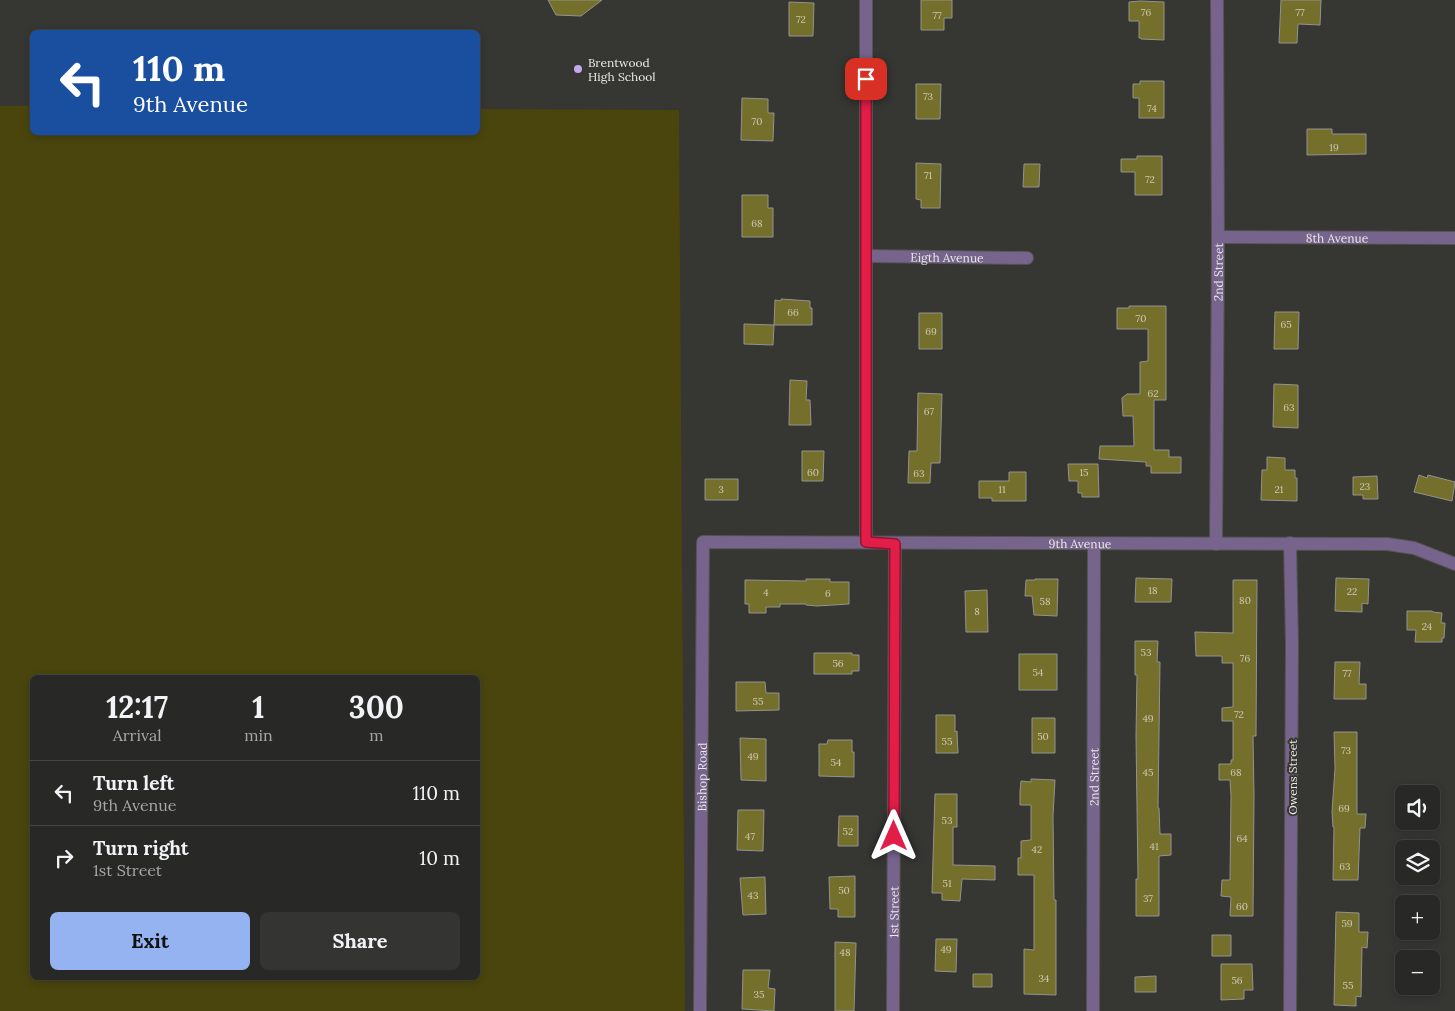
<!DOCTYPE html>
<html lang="en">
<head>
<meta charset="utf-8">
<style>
  :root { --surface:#282826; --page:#343432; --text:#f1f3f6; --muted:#a5a6a7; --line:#444443; --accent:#95b2f1 }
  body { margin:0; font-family:Lora,serif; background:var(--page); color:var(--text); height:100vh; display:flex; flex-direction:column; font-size:19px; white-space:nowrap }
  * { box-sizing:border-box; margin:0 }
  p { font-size:16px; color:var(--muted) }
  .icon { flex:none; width:28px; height:28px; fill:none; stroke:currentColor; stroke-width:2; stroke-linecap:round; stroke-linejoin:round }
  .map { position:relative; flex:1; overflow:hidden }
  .sheet { position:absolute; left:30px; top:675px; width:450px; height:305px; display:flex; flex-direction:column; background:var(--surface); border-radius:8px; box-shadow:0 2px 8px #0003,0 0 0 1px var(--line) }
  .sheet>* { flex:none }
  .guide { position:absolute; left:30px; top:30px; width:450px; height:105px; border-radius:8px; box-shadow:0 2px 8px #0003,0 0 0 1px var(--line); background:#1a4fa0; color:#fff; overflow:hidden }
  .fabs { position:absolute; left:1395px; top:785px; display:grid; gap:10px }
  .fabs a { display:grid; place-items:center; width:45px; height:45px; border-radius:8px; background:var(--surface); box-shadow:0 2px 8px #0003,0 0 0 1px var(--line); font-size:25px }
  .pin { position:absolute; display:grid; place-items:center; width:42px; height:42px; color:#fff; margin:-21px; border-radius:10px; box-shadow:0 2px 8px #0006 }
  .me { position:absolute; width:55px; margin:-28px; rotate:0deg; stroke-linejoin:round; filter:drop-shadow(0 0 4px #0008) }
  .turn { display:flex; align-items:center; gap:18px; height:105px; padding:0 20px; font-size:22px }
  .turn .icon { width:65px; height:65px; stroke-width:2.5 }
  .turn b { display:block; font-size:35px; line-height:42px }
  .eta { display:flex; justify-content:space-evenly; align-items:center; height:85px; text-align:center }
  .eta b { font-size:30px; font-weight:700; line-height:35px }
  .action { display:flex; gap:10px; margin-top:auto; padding:10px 20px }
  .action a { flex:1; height:58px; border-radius:8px; background:var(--accent); color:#111; font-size:20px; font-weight:700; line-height:58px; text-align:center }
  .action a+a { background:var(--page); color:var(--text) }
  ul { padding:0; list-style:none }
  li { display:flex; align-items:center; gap:15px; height:65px; padding:0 20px; border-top:1px solid var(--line) }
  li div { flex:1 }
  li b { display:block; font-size:19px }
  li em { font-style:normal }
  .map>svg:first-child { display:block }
</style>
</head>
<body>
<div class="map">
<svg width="1455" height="1011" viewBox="0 0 1455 1011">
  <rect width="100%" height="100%" fill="#363633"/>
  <path fill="#49450d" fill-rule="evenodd" d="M 0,106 L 32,106 L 32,132 L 478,132 L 478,109 L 679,110 L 685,1011 L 0,1011 ZM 32,678 L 478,678 L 478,978 L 32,978 Z"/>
  <path fill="#746f2b" stroke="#93938f" d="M 548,0 L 602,0 L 581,16 L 556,15 Z
    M 921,0 L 952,0 L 952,18 L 944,18 L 944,30 L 921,30 Z
    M 1281,0 L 1321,0 L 1320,25 L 1298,24 L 1297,43 L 1279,43 Z
    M 1140,1 L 1164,2 L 1164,40 L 1141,39 L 1141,38 L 1139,38 L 1139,21 L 1129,21 L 1129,2 Z
    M 789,2 L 814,3 L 813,36 L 789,36 Z
    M 1140,81 L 1164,81 L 1164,118 L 1139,118 L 1139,98 L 1133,98 L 1133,84 L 1140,84 Z
    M 916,84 L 941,84 L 940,119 L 916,119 Z
    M 742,98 L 768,99 L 768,113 L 774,113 L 773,141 L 741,140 Z
    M 1307,129 L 1332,129 L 1332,134 L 1366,134 L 1366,154 L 1307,155 Z
    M 1137,156 L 1162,156 L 1162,195 L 1135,195 L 1135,172 L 1121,172 L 1121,159 L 1137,159 Z
    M 916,163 L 941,164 L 940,208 L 921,208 L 921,200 L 916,199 Z
    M 1024,164 L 1040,164 L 1039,187 L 1023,187 Z
    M 742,195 L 768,195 L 768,208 L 773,208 L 773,237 L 742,237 Z
    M 781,299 L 810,301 L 810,308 L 812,308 L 812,325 L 774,325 L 775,300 L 781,301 Z
    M 1129,306 L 1166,306 L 1166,400 L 1154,400 L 1154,450 L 1169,450 L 1169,457 L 1181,457 L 1181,473 L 1151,473 L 1151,466 L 1146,466 L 1146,462 L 1099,459 L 1100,446 L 1134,446 L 1133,416 L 1123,416 L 1122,398 L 1127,394 L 1140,394 L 1140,362 L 1148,361 L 1148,329 L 1117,329 L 1117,308 L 1129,308 Z
    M 1275,312 L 1299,312 L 1298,349 L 1274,349 Z
    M 919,313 L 942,313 L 942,349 L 919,349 Z
    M 744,324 L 774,325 L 773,345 L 744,344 Z
    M 790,380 L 807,381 L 806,400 L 810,400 L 811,425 L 789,425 Z
    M 1274,384 L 1298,385 L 1298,428 L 1273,427 Z
    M 918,393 L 942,394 L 940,463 L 931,463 L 930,483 L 908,483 L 909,451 L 917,451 Z
    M 802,451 L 824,451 L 823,481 L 802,481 Z
    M 1267,457 L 1285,458 L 1285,470 L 1295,470 L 1295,478 L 1297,478 L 1297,501 L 1261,500 L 1262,470 L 1267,470 Z
    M 1068,464 L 1098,464 L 1099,497 L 1082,497 L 1082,493 L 1078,493 L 1078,481 L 1069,481 Z
    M 1009,472 L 1026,472 L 1026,501 L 992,501 L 992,498 L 979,498 L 979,481 L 1009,481 Z
    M 1419,475 L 1427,478 L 1428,475 L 1455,482 L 1452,501 L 1414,492 Z
    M 1377,476 L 1378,499 L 1363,499 L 1363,495 L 1353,495 L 1353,477 Z
    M 705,479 L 738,479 L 738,500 L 705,500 Z
    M 1136,578 L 1172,579 L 1171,602 L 1135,602 Z
    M 1336,578 L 1369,579 L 1368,604 L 1362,603 L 1362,612 L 1335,611 Z
    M 806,579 L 830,579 L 830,582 L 849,582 L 849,604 L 817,606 L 806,605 L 806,604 L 780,604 L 780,607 L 766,607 L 766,613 L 749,613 L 749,604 L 745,604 L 745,580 L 806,581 Z
    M 1035,579 L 1058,579 L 1057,616 L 1034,615 L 1032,596 L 1025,596 L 1026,580 L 1035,580 Z
    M 1233,580 L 1257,580 L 1256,736 L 1253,736 L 1254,796 L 1253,916 L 1230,916 L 1231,897 L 1221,896 L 1222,880 L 1230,880 L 1231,796 L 1230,780 L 1219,780 L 1219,764 L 1231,764 L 1231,760 L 1233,760 L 1233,721 L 1222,721 L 1222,708 L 1233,707 L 1233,663 L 1222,663 L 1222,656 L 1196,656 L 1195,632 L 1233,633 Z
    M 987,590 L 988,632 L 966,632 L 965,591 Z
    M 1407,611 L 1432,611 L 1433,612 L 1442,613 L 1441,623 L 1445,623 L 1444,638 L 1442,638 L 1442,642 L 1415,642 L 1416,630 L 1407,630 Z
    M 1135,641 L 1158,641 L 1157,662 L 1160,662 L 1158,808 L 1159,808 L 1160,834 L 1171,834 L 1171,855 L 1159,856 L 1159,916 L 1136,916 L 1136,879 L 1138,879 L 1136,736 L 1137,675 L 1135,675 Z
    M 814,653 L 852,653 L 852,655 L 859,655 L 859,671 L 852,671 L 852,674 L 814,674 Z
    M 1019,654 L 1057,654 L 1057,690 L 1019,690 Z
    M 1335,662 L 1360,662 L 1359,684 L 1366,684 L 1366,699 L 1334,699 Z
    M 736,682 L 765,682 L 766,693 L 779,693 L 779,710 L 736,711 Z
    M 936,715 L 955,715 L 955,732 L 957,731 L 958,753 L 936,753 Z
    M 1032,718 L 1055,718 L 1055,753 L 1032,753 Z
    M 1334,732 L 1357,732 L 1357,814 L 1366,814 L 1365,828 L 1360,828 L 1358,880 L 1333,880 L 1334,827 L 1333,827 L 1332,812 L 1335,768 Z
    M 740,738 L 766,739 L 766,781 L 741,780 Z
    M 828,740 L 852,740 L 852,752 L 854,752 L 854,777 L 819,776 L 819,744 L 827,744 Z
    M 1031,779 L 1055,780 L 1053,816 L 1054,900 L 1056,900 L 1056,995 L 1024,994 L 1024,949 L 1034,950 L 1034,875 L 1018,875 L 1018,858 L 1021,858 L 1021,841 L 1031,840 L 1031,805 L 1020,805 L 1020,792 L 1021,781 L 1031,782 Z
    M 935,794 L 957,794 L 957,827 L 953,827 L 953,865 L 995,866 L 995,880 L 962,879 L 960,901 L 942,900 L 942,893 L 932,893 Z
    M 738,810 L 764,810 L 763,851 L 737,850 Z
    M 839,816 L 858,816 L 858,846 L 838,846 Z
    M 855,876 L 855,917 L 838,917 L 838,909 L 830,909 L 829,877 Z
    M 765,877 L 766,914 L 743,915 L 740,878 Z
    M 1336,912 L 1359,913 L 1359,932 L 1368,932 L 1367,948 L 1362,947 L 1361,997 L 1356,996 L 1356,1006 L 1334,1005 Z
    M 1212,935 L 1231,935 L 1231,956 L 1212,956 Z
    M 936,939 L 957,939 L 956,972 L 935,971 Z
    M 835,942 L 856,943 L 854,1011 L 835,1011 Z
    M 1221,964 L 1252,964 L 1253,990 L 1244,990 L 1244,999 L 1221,1000 Z
    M 743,970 L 770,970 L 768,988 L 775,989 L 774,1011 L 742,1009 Z
    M 973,974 L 992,974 L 992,987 L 973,987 Z
    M 1156,976 L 1156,992 L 1135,992 L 1135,977 Z"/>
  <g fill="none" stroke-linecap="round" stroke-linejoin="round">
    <g stroke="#535350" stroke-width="14">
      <g id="minor">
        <path d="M 866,0 L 866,542"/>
        <path id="s1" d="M 1218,237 L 1455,238"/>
        <path id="s2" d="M 867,256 L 1027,258"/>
        <path d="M 1290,543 L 1292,644 L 1290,1011"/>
        <path id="s3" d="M 1216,544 L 1218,245 L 1217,0"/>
        <path id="s4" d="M 700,1011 L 703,542 L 1387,544 L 1414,548 L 1455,564"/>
        <path id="s5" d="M 893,1011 L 895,544"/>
        <path id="s6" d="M 1093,1011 L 1094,544"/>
      </g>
    </g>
    <use href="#minor" stroke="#76648d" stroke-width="12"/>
  </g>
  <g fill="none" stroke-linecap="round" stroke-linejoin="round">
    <g stroke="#92132f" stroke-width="12">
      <path id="route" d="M 866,79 L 866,542 L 895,544 L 894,836"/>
    </g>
    <use href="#route" stroke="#e11d48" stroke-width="9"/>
  </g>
  <circle fill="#c7a6ef" stroke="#363633" stroke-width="2" cx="578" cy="69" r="5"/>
  <g text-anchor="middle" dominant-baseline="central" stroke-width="4" stroke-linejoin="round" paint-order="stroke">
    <g font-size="10" fill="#cccab7">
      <text x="1146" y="12">76</text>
      <text x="1300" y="12">77</text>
      <text x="937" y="15">77</text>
      <text x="801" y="19">72</text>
      <text x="928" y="96">73</text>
      <text x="1152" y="108">74</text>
      <text x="757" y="121">70</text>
      <text x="1334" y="147">19</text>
      <text x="928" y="175">71</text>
      <text x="1150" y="179">72</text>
      <text x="757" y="223">68</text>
      <text x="793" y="312">66</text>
      <text x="1141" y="318">70</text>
      <text x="1286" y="324">65</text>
      <text x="931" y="331">69</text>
      <text x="1153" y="393">62</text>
      <text x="1289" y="407">63</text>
      <text x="929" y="411">67</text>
      <text x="813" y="472">60</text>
      <text x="1084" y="472">15</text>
      <text x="919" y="473">63</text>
      <text x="1365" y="486">23</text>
      <text x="721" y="489">3</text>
      <text x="1002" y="489">11</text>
      <text x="1279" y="489">21</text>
      <text x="1153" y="590">18</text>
      <text x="1352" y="591">22</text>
      <text x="766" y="592">4</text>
      <text x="828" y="593">6</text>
      <text x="1245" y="600">80</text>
      <text x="1045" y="601">58</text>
      <text x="977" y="611">8</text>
      <text x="1427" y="626">24</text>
      <text x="1146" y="652">53</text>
      <text x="1245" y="658">76</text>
      <text x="838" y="663">56</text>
      <text x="1038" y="672">54</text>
      <text x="1347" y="673">77</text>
      <text x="758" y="701">55</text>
      <text x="1239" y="714">72</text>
      <text x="1148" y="718">49</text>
      <text x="1043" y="736">50</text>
      <text x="947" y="741">55</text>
      <text x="1346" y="750">73</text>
      <text x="753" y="756">49</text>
      <text x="836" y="762">54</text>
      <text x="1148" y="772">45</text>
      <text x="1236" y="772">68</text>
      <text x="1344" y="808">69</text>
      <text x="947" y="820">53</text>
      <text x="848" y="831">52</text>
      <text x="750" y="836">47</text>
      <text x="1242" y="838">64</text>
      <text x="1154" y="846">41</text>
      <text x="1037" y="849">42</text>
      <text x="1345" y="866">63</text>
      <text x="947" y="883">51</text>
      <text x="844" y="890">50</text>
      <text x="753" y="895">43</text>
      <text x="1148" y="898">37</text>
      <text x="1242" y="906">60</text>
      <text x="1347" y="923">59</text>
      <text x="946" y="949">49</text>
      <text x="845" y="952">48</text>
      <text x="1044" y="978">34</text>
      <text x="1237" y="980">56</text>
      <text x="1348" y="985">55</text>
      <text x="759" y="994">35</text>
    </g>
    <g font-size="12" fill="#e9e9e6" stroke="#363633" text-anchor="start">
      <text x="588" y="62">Brentwood<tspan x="588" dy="14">High School</tspan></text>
    </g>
    <g font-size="12" fill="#e9e9e6" stroke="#363633">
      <text stroke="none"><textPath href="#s1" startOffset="119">8th Avenue</textPath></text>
      <text stroke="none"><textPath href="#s2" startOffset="80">Eigth Avenue</textPath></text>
      <text stroke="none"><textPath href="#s3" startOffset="272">2nd Street</textPath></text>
      <text stroke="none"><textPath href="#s4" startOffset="846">9th Avenue</textPath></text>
      <text stroke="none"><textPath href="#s4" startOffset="234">Bishop Road</textPath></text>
      <text stroke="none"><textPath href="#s6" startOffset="234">2nd Street</textPath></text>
      <text transform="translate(1292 777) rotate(-90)">Owens Street</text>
      <text stroke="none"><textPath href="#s5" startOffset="99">1st Street</textPath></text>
    </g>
  </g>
</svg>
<div class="fabs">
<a><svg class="icon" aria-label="sound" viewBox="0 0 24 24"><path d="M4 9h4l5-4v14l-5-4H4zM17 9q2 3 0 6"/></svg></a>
<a><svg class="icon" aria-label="layers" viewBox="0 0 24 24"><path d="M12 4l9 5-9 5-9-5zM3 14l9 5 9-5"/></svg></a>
<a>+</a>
<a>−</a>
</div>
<div class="pin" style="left:866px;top:79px;background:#d93025"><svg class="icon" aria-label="arrive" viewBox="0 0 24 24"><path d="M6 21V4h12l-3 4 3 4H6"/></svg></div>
<svg class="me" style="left:894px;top:836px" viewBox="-20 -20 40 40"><path d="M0-17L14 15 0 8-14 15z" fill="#e11d48" stroke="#fff" stroke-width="4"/></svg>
<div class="guide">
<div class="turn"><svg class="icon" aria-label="left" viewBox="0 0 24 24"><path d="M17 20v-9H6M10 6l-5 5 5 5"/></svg><div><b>110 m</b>9th Avenue</div></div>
</div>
<section class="sheet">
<div class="eta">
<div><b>12:17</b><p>Arrival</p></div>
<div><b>1</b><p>min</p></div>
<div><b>300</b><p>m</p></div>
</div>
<ul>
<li><svg class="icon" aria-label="left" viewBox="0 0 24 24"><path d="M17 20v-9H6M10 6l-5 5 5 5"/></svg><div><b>Turn left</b><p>9th Avenue</p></div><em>110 m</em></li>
<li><svg class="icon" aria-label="right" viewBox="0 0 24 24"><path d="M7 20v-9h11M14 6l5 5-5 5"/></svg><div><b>Turn right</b><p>1st Street</p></div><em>10 m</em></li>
</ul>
<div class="action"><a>Exit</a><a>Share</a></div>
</section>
</div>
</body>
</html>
